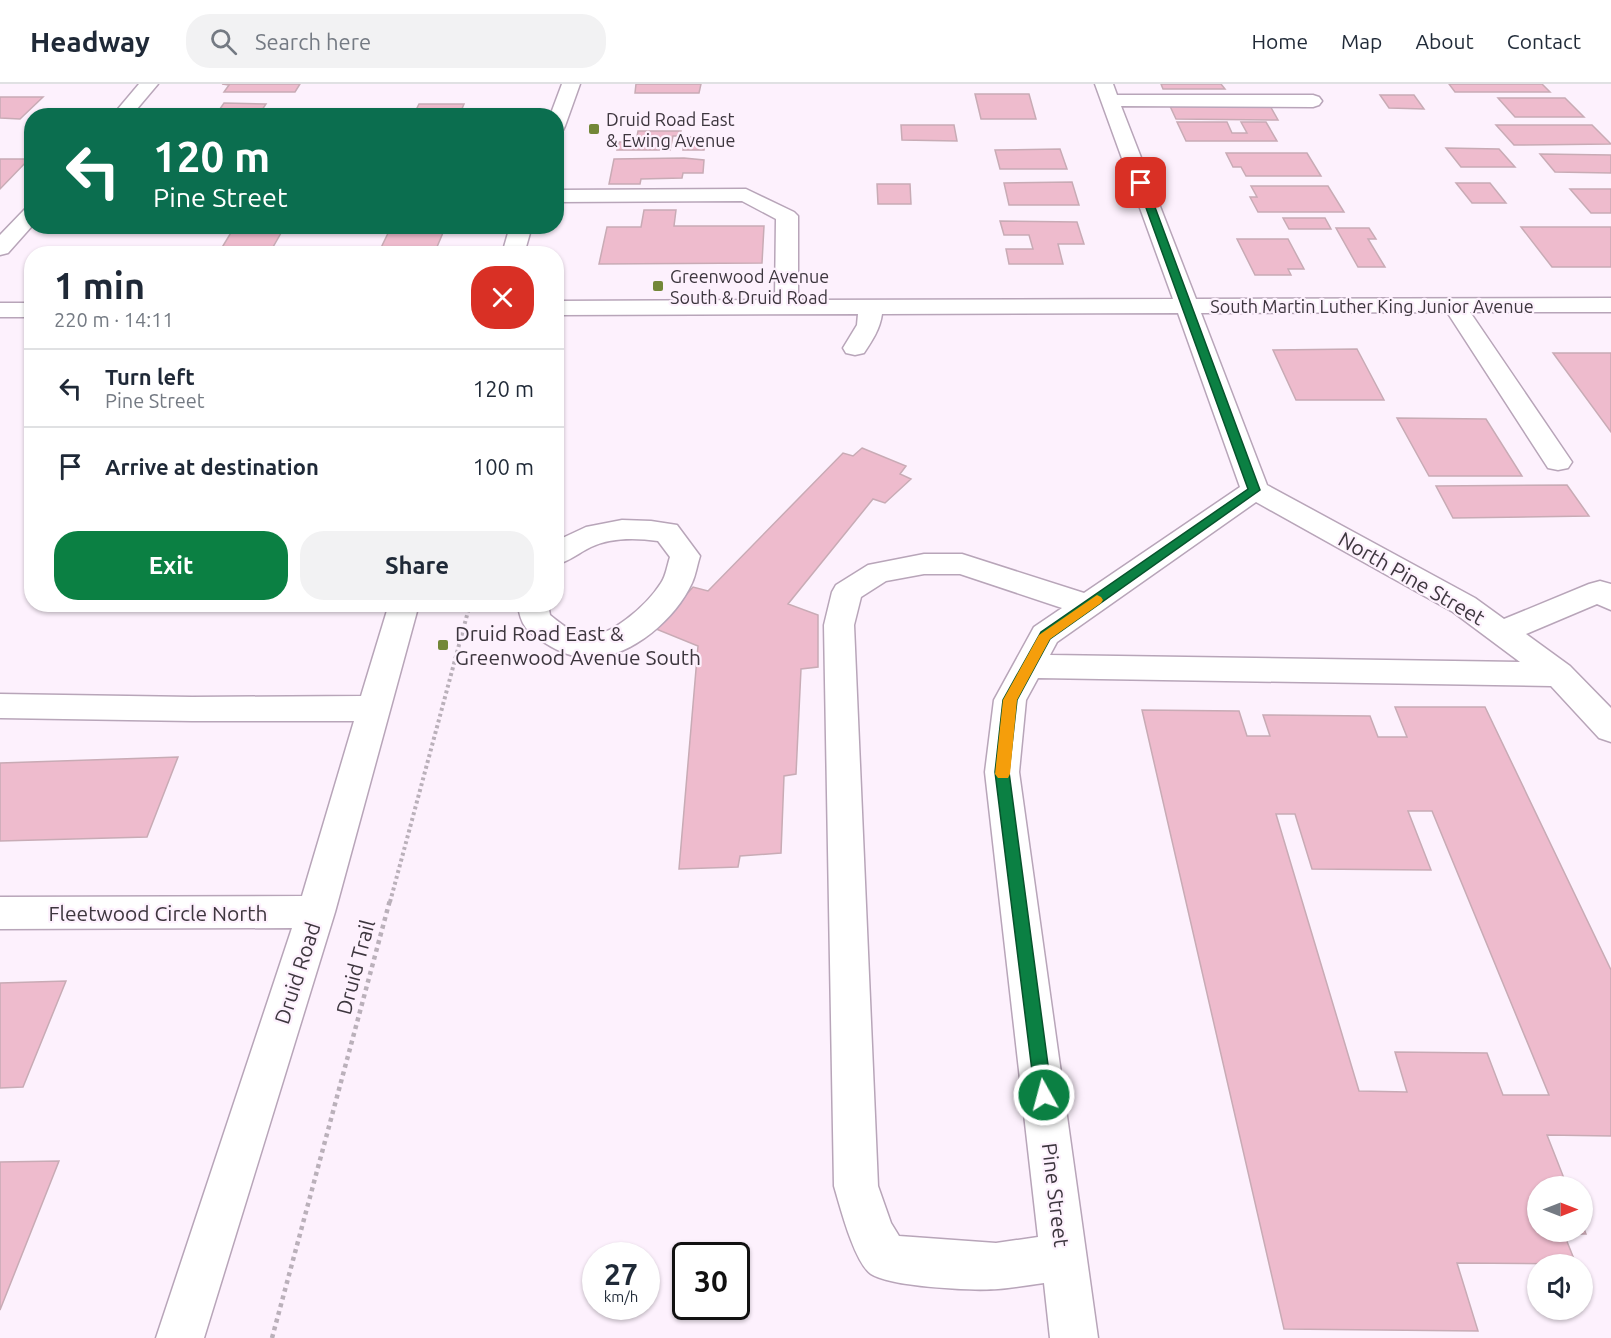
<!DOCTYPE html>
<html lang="en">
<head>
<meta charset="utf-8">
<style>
  :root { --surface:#fff; --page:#f2f2f3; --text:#1f2937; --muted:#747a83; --line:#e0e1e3; --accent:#0b8043 }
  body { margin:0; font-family:Ubuntu,sans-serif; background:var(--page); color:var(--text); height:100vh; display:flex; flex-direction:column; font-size:22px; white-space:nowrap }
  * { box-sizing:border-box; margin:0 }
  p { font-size:20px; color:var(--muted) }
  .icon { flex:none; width:33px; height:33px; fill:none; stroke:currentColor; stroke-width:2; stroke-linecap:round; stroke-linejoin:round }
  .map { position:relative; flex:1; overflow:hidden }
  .panel { position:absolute; left:24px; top:162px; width:540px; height:366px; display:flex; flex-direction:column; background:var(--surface); border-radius:24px; box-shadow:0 2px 4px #0004 }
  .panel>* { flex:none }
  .top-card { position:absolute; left:24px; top:24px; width:540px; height:126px; border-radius:24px; box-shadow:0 2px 4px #0004; background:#0b6e4f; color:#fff; overflow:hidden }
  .needle { width:39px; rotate:90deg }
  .fabs { position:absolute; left:1527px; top:1092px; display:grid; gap:12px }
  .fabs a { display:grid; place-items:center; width:66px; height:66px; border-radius:50%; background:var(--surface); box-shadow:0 2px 4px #0004; font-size:30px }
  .speed { position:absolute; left:582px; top:1158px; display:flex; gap:12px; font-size:30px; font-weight:700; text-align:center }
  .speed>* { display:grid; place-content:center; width:78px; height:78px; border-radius:50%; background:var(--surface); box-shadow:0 2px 4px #0004; line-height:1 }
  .speed small { font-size:15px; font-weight:400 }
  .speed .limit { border:3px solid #111; border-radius:9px; background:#fff; color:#111 }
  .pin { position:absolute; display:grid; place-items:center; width:51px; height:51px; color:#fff; margin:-26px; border-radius:12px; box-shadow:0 3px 9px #0006 }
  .me { position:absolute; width:66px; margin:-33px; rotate:353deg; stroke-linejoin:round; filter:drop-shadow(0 0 4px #0008) }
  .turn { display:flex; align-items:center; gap:21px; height:126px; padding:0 30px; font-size:27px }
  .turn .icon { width:78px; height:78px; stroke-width:2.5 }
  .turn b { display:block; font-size:42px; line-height:51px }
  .round { display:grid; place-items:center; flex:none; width:63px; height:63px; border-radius:24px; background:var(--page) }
  .head { display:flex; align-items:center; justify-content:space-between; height:102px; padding:0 30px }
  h1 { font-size:36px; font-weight:600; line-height:45px }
  .button { display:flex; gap:12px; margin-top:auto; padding:12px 30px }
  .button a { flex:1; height:69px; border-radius:24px; background:var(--accent); color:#fff; font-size:24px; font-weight:600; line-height:69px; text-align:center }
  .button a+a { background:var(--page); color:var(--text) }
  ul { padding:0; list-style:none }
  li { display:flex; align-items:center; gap:18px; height:78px; padding:0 30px; border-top:2px solid var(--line) }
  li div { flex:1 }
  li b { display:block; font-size:22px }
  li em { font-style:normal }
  header { display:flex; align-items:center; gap:36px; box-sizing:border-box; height:84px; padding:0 30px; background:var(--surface); border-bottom:2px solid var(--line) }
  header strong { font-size:28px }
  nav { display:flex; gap:33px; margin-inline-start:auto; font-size:21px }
  .search { width:420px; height:54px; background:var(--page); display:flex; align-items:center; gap:15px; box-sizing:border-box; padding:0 21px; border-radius:24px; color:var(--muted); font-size:22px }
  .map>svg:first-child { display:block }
</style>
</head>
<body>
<header>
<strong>Headway</strong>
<div class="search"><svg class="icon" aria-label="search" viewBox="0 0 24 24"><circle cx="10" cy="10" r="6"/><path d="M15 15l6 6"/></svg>Search here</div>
<nav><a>Home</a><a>Map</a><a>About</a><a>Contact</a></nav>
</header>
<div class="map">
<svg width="1611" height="1254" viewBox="0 0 1611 1254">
  <rect width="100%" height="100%" fill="#fdf1fd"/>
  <path fill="#eebbcd" stroke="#c8abb5" stroke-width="1.5" fill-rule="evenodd" d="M 222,0 L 300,0 L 295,8 L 224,8 L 229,1 Z
    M 636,0 L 701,0 L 699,9 L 635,9 Z
    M 1161,0 L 1221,0 L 1225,5 L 1163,5 Z
    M 1449,0 L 1542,0 L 1550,8 L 1455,8 Z
    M 975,10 L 1029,10 L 1036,35 L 981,35 Z
    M 1380,11 L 1414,11 L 1424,25 L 1389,24 Z
    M 0,13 L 43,13 L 20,35 L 0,34 Z
    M 1498,14 L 1565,14 L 1584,33 L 1515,33 Z
    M 224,19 L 266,20 L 258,32 L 215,32 Z
    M 419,20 L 464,20 L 459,32 L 413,32 Z
    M 1169,20 L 1269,20 L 1278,36 L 1176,35 Z
    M 1177,38 L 1227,38 L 1232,49 L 1247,49 L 1241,38 L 1266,38 L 1277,57 L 1186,57 Z
    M 901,41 L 954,41 L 957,57 L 902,56 Z
    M 1496,41 L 1592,41 L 1611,60 L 1514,61 Z
    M 638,47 L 681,47 L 680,52 L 673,52 L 670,66 L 617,66 L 619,58 L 636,58 Z
    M 685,53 L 706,53 L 704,66 L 683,66 Z
    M 1446,64 L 1499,65 L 1515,83 L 1461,83 Z
    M 1060,65 L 1067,85 L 1000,85 L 995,66 Z
    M 1226,69 L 1307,69 L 1321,92 L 1246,92 L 1241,83 L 1233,83 Z
    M 1540,70 L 1611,71 L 1611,89 L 1555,88 Z
    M 684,74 L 704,76 L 703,89 L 683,89 L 682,94 L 641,95 L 640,100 L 609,100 L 614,75 Z
    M 0,75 L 29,75 L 0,105 Z
    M 1072,98 L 1079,121 L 1009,121 L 1004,99 Z
    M 1456,99 L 1490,99 L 1506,119 L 1472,119 Z
    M 877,100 L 910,100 L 911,120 L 878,120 Z
    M 1251,102 L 1328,102 L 1344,128 L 1258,128 L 1250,113 L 1257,113 Z
    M 1570,105 L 1611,105 L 1611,129 L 1591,129 Z
    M 644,126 L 676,126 L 674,142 L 764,142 L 762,179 L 599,180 L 607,143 L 641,143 Z
    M 1283,134 L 1325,134 L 1331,145 L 1289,145 Z
    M 1000,137 L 1077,138 L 1084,160 L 1058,160 L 1063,180 L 1009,180 L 1006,165 L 1033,165 L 1029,151 L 1004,151 Z
    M 90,142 L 146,142 L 143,147 L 87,146 Z
    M 166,142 L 209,142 L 205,148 L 162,148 Z
    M 235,142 L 285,142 L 269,170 L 218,170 Z
    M 391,143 L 445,144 L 434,170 L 378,170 Z
    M 1521,143 L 1611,143 L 1611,183 L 1552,183 Z
    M 1336,144 L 1369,144 L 1376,155 L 1368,155 L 1385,183 L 1358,183 Z
    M 1237,155 L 1288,155 L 1304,185 L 1288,185 L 1291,191 L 1255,191 Z
    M 1357,265 L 1384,316 L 1296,316 L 1273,266 Z
    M 1553,269 L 1611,269 L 1611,348 Z
    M 1397,334 L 1486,335 L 1522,392 L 1429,392 Z
    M 862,364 L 906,382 L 900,390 L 911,395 L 885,419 L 873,415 L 788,520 L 818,531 L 818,583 L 801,585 L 796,690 L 784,692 L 781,769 L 740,772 L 738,783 L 679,785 L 698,562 L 656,545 L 693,503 L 708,507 L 843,369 L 853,372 Z
    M 1567,401 L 1589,432 L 1453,434 L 1436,402 Z
    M 1395,623 L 1485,623 L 1611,886 L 1611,1052 L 1547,1051 L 1567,1102 L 1538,1102 L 1538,1148 L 1582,1148 L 1582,1140 L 1586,1150 L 1564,1150 L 1576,1180 L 1457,1179 L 1478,1247 L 1284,1245 L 1142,626 L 1239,627 L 1247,652 L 1270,652 L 1263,631 L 1370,632 L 1378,653 L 1407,653 ZM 1408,727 L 1432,727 L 1549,1011 L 1503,1011 L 1487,969 L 1395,968 L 1407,1008 L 1359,1007 L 1276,730 L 1295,730 L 1312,785 L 1431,786 Z
    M 178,673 L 147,753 L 0,757 L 0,679 Z
    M 66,897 L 23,1003 L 0,1004 L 0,899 Z
    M 59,1077 L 0,1226 L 0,1078 Z"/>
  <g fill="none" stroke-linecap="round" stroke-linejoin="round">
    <g stroke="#b8a5b9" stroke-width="3">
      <path id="minor" d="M 139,0 L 158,0 L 131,32 L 112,32 Z
        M 562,0 L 580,0 L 565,42 L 563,46 L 556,48 L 556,32 L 550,32 Z
        M 1095,0 L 1113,0 L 1117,11 L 1313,11 L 1319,13 L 1322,17 L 1319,21 L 1313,23 L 1121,22 L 1196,215 L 1611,214 L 1611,228 L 1470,228 L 1572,378 L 1568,384 L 1558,386 L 1548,384 L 1447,228 L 1201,229 L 1267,401 L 1475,514 L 1504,535 L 1589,500 L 1600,497 L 1611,500 L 1611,526 L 1597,520 L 1526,550 L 1570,582 L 1611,624 L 1611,658 L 1599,654 L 1551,602 L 1038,594 L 1026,616 L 1019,688 L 1098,1254 L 1050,1254 L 1044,1199 C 1028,1201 1013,1204 998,1205 C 973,1207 891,1203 871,1190 C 854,1178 840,1122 834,1102 L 824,541 L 832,508 L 836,501 L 868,481 L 924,470 L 962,470 L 1084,509 L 1240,403 L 1178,229 L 882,230 C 880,245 872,257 864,269 L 855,271 L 846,269 L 843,264 L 857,241 L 858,230 L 556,231 L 556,217 L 775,216 L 776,135 L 742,117 L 556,118 L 556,106 L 746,105 L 794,128 L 798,132 L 798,216 L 1173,215 ZM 1256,418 L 1453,528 L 1520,578 L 1050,571 L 1057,558 ZM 924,490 L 960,490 L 1062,524 L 1034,543 L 994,616 L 985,688 L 1038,1153 L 996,1159 L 899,1152 L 891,1139 L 878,1102 L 854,541 L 861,513 L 886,497 Z
        M 32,123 L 32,142 L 8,169 L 0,171 L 0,151 L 25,125 Z
        M 510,142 L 532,142 L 524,170 L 502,170 Z
        M 0,219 L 32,219 L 32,233 L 0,233 Z
        M 622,436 L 651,437 L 677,441 L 700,472 C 697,481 696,490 692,499 C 676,534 633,572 593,574 C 577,575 559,568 545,559 C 528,549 520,541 518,520 L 548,520 L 550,531 C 559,538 570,548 582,551 C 607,558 648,520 661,499 C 666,492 667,482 670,473 L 658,457 C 636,454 612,453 591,463 C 579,469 569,477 556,481 L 556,457 L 586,443 Z
        M 389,520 L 419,520 L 335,828 L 204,1254 L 156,1254 L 292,844 L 0,845 L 0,813 L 302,812 L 354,637 L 192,637 L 0,634 L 0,610 L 192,613 L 361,612 Z"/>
    </g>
    <path stroke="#bab0ba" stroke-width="4" stroke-dasharray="3 3" stroke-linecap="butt" d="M 390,818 L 470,520"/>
    <path stroke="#bab0ba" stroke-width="4.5" stroke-dasharray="4 4" stroke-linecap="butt" d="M 272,1254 L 390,816"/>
    <use href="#minor" fill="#fff" fill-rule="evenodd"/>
  </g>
  <path fill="#0b8043" stroke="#07532c" stroke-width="1.5" d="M 1141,96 L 1146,99 L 1260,406 L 1050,555 L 1017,616 L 1009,688 L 1052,1011 L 1050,1017 L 1044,1020 L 1037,1017 L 1035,1011 L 995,688 L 1003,616 L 1041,548 L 1248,405 L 1137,99 Z"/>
  <path fill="#f59e0b" d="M 1097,511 L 1101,513 L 1103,516 L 1101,519 L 1050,555 L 1017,616 L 1010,690 L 1008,694 L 998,694 L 995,690 L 1003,616 L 1039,551 Z"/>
  <g fill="#738738" stroke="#fdf1fd" stroke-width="2">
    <rect x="588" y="39" width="12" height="12" rx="3"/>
    <rect x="652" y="196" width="12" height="12" rx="3"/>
    <rect x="437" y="555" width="12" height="12" rx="3"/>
  </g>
  <g text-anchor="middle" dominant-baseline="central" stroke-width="4.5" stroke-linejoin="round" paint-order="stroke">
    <g font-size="18" fill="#3d363e" stroke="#fdf1fd" text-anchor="start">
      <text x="606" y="35">Druid Road East<tspan x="606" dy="21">&amp; Ewing Avenue</tspan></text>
      <text x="670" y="192">Greenwood Avenue<tspan x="670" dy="21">South &amp; Druid Road</tspan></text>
    </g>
    <g font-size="18" fill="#3d363e" stroke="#fdf1fd">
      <text x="1372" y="222">South Martin Luther King Junior Avenue</text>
    </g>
    <g font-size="21" fill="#3d363e" stroke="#fdf1fd">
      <text transform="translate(1412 494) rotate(30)">North Pine Street</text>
      <text x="158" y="829">Fleetwood Circle North</text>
      <text transform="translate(355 883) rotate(-75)">Druid Trail</text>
      <text transform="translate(297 889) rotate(-72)">Druid Road</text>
      <text transform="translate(1056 1111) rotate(83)">Pine Street</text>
    </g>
    <g font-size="21" fill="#3d363e" stroke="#fdf1fd" text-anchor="start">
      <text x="455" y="549">Druid Road East &amp;<tspan x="455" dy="24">Greenwood Avenue South</tspan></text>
    </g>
  </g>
</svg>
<div class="fabs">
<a><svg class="needle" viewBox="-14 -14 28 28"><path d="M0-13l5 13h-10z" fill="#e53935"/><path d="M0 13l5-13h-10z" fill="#747a83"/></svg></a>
<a><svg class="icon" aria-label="sound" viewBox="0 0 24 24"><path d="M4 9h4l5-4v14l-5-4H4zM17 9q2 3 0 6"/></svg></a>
</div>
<div class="speed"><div>27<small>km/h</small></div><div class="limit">30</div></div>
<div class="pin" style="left:1141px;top:99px;background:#d93025"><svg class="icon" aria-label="arrive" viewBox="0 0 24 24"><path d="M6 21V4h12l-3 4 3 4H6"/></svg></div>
<svg class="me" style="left:1044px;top:1011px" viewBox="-20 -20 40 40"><circle r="17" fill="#0b8043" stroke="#fff" stroke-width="3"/><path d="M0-11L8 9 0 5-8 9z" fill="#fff"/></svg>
<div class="top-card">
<div class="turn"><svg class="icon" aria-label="left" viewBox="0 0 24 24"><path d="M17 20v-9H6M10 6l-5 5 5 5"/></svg><div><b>120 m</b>Pine Street</div></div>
</div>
<section class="panel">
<div class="head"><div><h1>1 min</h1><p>220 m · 14:11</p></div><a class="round" style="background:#d93025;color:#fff"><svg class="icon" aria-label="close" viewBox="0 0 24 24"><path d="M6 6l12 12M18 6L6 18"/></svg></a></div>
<ul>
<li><svg class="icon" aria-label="left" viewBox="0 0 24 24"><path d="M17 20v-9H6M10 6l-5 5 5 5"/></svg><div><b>Turn left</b><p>Pine Street</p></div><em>120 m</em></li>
<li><svg class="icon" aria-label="arrive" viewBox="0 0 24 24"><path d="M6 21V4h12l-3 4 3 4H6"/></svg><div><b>Arrive at destination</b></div><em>100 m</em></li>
</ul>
<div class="button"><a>Exit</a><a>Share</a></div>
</section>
</div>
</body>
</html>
